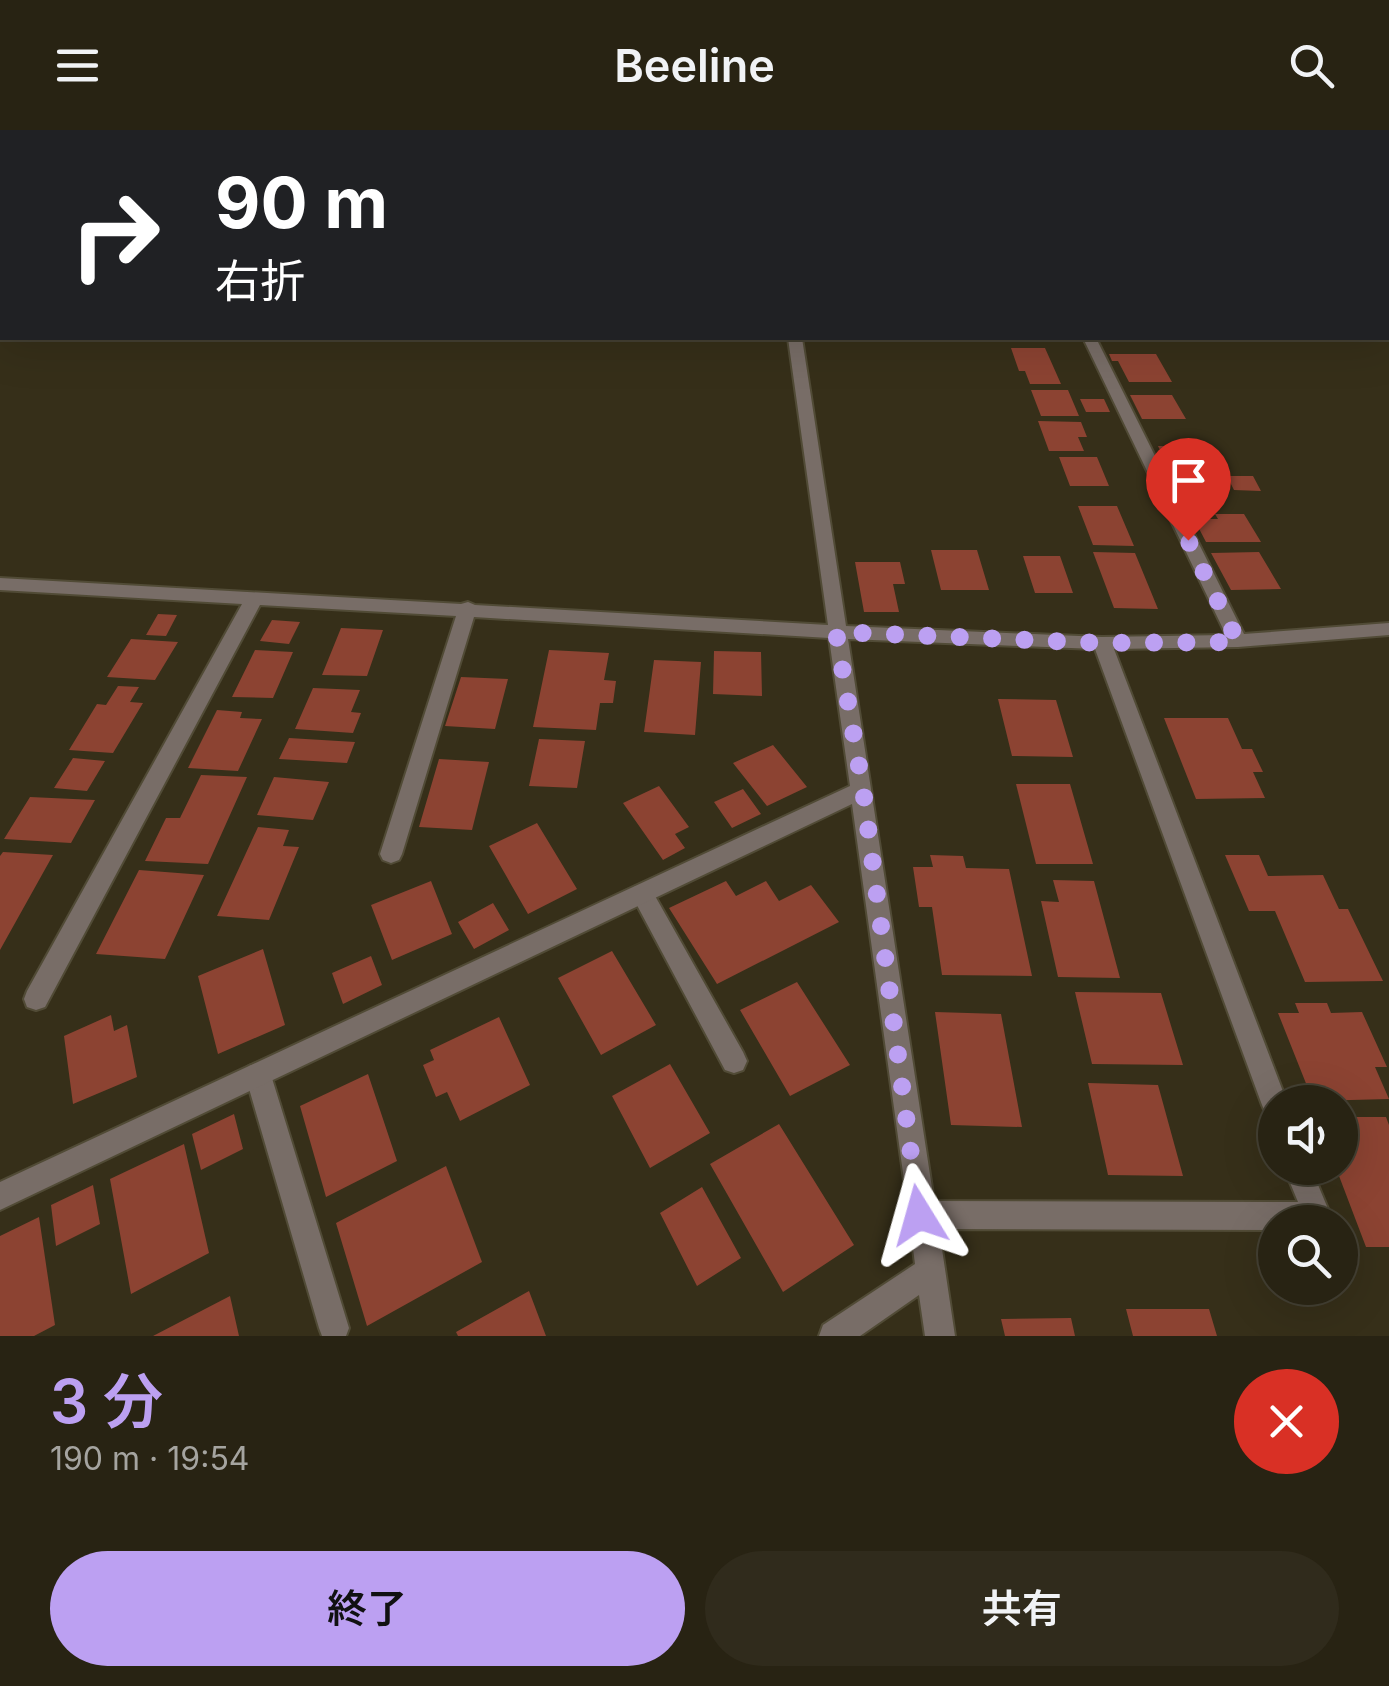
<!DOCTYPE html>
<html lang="ja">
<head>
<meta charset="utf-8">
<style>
  :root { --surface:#282313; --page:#302b1c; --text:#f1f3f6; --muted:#a5a4a0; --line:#444033; --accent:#bca0f2 }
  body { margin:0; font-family:Inter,"Noto Sans JP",sans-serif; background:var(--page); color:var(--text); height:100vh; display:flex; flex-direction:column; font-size:38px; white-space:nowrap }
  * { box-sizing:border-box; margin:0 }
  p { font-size:32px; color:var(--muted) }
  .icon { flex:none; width:55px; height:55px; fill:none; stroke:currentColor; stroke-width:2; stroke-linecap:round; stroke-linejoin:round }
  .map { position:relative; height:1206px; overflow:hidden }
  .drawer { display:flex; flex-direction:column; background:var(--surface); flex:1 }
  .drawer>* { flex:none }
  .guide { position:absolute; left:0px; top:0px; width:1390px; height:210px; box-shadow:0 10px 40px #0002,0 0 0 2px var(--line); background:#202124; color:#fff; overflow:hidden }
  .controls { position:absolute; left:1258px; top:955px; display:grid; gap:20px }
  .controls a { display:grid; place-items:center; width:100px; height:100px; border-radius:50%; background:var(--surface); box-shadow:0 10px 40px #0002,0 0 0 2px var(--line); font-size:50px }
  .pin { position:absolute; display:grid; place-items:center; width:85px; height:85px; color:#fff; margin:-102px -42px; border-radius:50% 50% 50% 0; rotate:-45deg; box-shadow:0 0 10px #0007 }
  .pin .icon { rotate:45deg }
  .me { position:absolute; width:110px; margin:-55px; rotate:352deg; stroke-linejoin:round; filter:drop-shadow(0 0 8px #0008) }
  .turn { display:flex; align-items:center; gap:35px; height:210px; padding:0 50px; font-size:45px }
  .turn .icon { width:130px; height:130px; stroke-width:2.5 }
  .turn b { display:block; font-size:70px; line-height:85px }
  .round { display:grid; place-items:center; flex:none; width:105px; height:105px; border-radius:52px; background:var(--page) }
  .headline { display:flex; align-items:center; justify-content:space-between; height:170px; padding:0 50px }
  h1 { font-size:60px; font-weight:600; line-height:75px; color:var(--accent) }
  .button { display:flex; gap:20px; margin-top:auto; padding:20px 50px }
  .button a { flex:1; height:115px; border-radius:60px; background:var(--accent); color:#111; font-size:40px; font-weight:600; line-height:115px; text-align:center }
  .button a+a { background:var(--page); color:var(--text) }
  header { display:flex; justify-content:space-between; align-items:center; height:130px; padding:0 50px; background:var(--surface); font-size:45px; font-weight:600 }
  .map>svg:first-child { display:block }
</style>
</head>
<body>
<header><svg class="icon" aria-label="menu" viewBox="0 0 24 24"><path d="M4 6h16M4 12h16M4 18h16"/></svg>Beeline<svg class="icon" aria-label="search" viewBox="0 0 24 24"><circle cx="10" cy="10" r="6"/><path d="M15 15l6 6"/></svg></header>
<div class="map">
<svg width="1389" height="1206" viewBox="0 0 1389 1206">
  <rect width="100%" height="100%" fill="#362f19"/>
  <path fill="#8c4332" d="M 1011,218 L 1045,218 L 1061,254 L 1030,254 L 1025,241 L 1019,241 Z
    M 1109,224 L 1156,224 L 1172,252 L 1129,252 L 1118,231 L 1112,231 Z
    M 1031,260 L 1068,260 L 1079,286 L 1041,286 Z
    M 1130,265 L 1172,265 L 1186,289 L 1142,289 Z
    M 1080,269 L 1104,269 L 1110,282 L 1086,282 Z
    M 1038,291 L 1081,292 L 1087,307 L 1078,307 L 1084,321 L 1049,321 Z
    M 1158,316 L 1202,316 L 1218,345 L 1172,345 Z
    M 1059,327 L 1097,327 L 1109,356 L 1070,356 Z
    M 1227,346 L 1253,346 L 1261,361 L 1234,360 Z
    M 1078,376 L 1117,376 L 1134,416 L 1093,415 Z
    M 1215,384 L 1244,384 L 1261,412 L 1206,412 L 1194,389 L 1218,389 Z
    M 931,420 L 977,420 L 989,460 L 941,460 Z
    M 1093,422 L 1135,423 L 1158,479 L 1114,478 Z
    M 1259,422 L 1281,459 L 1231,460 L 1211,423 Z
    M 1023,426 L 1060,426 L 1073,463 L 1035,463 Z
    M 855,432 L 900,432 L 905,454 L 893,454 L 899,482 L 864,482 Z
    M 158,484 L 177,485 L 166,506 L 146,505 Z
    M 272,490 L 300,492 L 289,514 L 260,511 Z
    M 341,498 L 383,500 L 367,546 L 322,545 Z
    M 131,509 L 178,512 L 155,550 L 107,547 Z
    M 255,520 L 293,522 L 273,568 L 232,567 Z
    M 549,520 L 609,523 L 604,550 L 616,551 L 613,573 L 600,573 L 596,600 L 533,597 Z
    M 714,521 L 761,522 L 762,566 L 713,564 Z
    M 654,530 L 701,532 L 695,605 L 644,602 Z
    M 461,547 L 508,549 L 495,599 L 445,596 Z
    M 118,556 L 139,557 L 130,572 L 143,573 L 113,623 L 69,620 L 97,574 L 106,575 Z
    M 313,558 L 360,560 L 351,582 L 361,583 L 353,603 L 295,599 Z
    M 998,569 L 1056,570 L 1073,627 L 1012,626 Z
    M 217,580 L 242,582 L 240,588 L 262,589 L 238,641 L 188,638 Z
    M 1164,588 L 1228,588 L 1242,619 L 1252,619 L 1263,642 L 1253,642 L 1265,668 L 1196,669 Z
    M 289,608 L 355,612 L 347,633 L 279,629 Z
    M 539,609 L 585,611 L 577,658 L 529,656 Z
    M 773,615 L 807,657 L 767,676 L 733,633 Z
    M 73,628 L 105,631 L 87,661 L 54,658 Z
    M 439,629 L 489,632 L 472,700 L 419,697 Z
    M 201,645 L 247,647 L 208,734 L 145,731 L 166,688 L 180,688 Z
    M 274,647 L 329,652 L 313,690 L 257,685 Z
    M 1016,654 L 1070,654 L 1093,734 L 1036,734 Z
    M 659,656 L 689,697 L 675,704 L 685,718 L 663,730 L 623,673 Z
    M 743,659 L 761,684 L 732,698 L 714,672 Z
    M 30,667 L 95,670 L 71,713 L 4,709 Z
    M 537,693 L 577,759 L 528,784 L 489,716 Z
    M 258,697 L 289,700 L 283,716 L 299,717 L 269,790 L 217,786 Z
    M 3,722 L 53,725 L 0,820 L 0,726 Z
    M 930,725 L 963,726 L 966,738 L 1009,739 L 1032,846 L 942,845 L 932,777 L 919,777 L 913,737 L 933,737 Z
    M 1225,725 L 1259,725 L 1268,746 L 1323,745 L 1339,779 L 1348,779 L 1383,851 L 1305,852 L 1275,781 L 1249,781 Z
    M 139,740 L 204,745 L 165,829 L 96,824 Z
    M 1053,750 L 1094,751 L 1120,848 L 1058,847 L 1041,771 L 1059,772 Z
    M 431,751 L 452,804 L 392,830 L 371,775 Z
    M 726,751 L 736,766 L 766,751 L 779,771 L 811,755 L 839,792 L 717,854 L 669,778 Z
    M 493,773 L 509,800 L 474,819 L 458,792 Z
    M 263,819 L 285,895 L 218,924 L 198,846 Z
    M 612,821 L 656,895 L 601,925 L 558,848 Z
    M 371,826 L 382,855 L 343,874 L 332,843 Z
    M 797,852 L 850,935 L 790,966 L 740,880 Z
    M 1075,862 L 1161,863 L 1183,935 L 1092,934 Z
    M 1295,873 L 1327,873 L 1331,883 L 1362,882 L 1387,937 L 1375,937 L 1389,969 L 1313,971 L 1278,883 L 1299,883 Z
    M 935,882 L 1001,884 L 1022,997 L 951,995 Z
    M 111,885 L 114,901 L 127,895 L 137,947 L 73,974 L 64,906 Z
    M 499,887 L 530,955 L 460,991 L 447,962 L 436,967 L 423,935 L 434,930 L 430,920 Z
    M 670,934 L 710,1003 L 650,1038 L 612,966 Z
    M 368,944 L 397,1031 L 326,1067 L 300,976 Z
    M 1088,953 L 1158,955 L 1183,1046 L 1108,1045 Z
    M 234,984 L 243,1019 L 201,1040 L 192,1004 Z
    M 1340,987 L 1386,987 L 1389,995 L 1389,1117 L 1366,1117 L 1336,1038 L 1340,1038 Z
    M 779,994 L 854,1115 L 783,1162 L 710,1034 Z
    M 184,1014 L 209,1123 L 131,1164 L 110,1049 Z
    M 446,1036 L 482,1132 L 367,1196 L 336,1093 Z
    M 93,1055 L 100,1094 L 56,1116 L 51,1075 Z
    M 702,1057 L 741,1128 L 697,1156 L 660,1083 Z
    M 39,1087 L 55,1195 L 34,1206 L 0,1206 L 0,1106 Z
    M 529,1161 L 546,1206 L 458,1206 L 456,1202 Z
    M 230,1166 L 239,1206 L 153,1206 Z
    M 1126,1179 L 1209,1179 L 1217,1206 L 1133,1206 Z
    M 1071,1188 L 1075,1206 L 1005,1206 L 1001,1189 Z"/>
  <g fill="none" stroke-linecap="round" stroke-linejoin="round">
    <g stroke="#514b36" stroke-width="4">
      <path id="service" d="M 642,754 L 650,757 L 743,922 L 747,931 L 743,940 L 734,943 L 725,940 L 631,764 L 634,757 Z
        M 258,933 L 267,936 L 271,945 L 349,1198 L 346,1206 L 322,1206 L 319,1198 L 245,945 L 249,936 Z"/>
    </g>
    <g stroke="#514b36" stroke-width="4">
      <path id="minor" d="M 762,0 L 772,0 L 772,2 L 762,2 Z
        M 788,208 L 802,208 L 846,496 L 1102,507 L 1226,505 L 1083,208 L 1096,208 L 1244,504 L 1389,493 L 1389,505 L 1238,517 L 1114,519 L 1287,972 L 1275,972 L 1275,988 L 1266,984 L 1262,975 L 1095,519 L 848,509 L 934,1071 L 1298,1072 L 1284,1038 L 1311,1038 L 1331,1086 L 1328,1092 L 1275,1092 L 1275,1100 L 939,1099 L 955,1206 L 925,1206 L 919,1165 L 860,1206 L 819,1206 L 823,1195 L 915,1134 L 910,1095 L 905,1085 L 908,1079 L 852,674 L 0,1080 L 0,1052 L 850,656 L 829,508 L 474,487 L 402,724 L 399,730 L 391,733 L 383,730 L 380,724 L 456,486 L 260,475 L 45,877 L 36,880 L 27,877 L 24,869 L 27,861 L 242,474 L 0,460 L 0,448 L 461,474 L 468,472 L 475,475 L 828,495 Z"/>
    </g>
    <use href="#service" fill="#786d67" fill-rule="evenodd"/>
    <use href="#minor" fill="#786d67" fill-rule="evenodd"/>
  </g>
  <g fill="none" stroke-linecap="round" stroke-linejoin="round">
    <path stroke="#bca0f2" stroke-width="18" stroke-dasharray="0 32.4" d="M 919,1085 L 863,659 L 836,502 L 1102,513 L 1238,512 L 1188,410"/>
  </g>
</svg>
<div class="controls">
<a><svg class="icon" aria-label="sound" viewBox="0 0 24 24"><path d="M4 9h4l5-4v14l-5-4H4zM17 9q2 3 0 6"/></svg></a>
<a><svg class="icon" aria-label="search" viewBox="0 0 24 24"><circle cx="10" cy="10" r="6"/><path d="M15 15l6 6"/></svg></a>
</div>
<div class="pin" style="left:1188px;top:410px;background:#d93025"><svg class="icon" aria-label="arrive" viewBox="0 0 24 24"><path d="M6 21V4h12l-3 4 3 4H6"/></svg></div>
<svg class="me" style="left:919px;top:1085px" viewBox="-20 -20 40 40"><path d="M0-17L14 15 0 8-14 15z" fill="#bca0f2" stroke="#fff" stroke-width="4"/></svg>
<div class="guide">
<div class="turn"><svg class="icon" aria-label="right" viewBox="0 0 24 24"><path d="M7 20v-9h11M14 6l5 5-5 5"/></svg><div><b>90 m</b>右折</div></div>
</div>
</div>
<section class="drawer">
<div class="headline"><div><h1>3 分</h1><p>190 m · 19:54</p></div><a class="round" style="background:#d93025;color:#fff"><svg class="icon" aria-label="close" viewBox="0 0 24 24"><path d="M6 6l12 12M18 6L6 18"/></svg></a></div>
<div class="button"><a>終了</a><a>共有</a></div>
</section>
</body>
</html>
